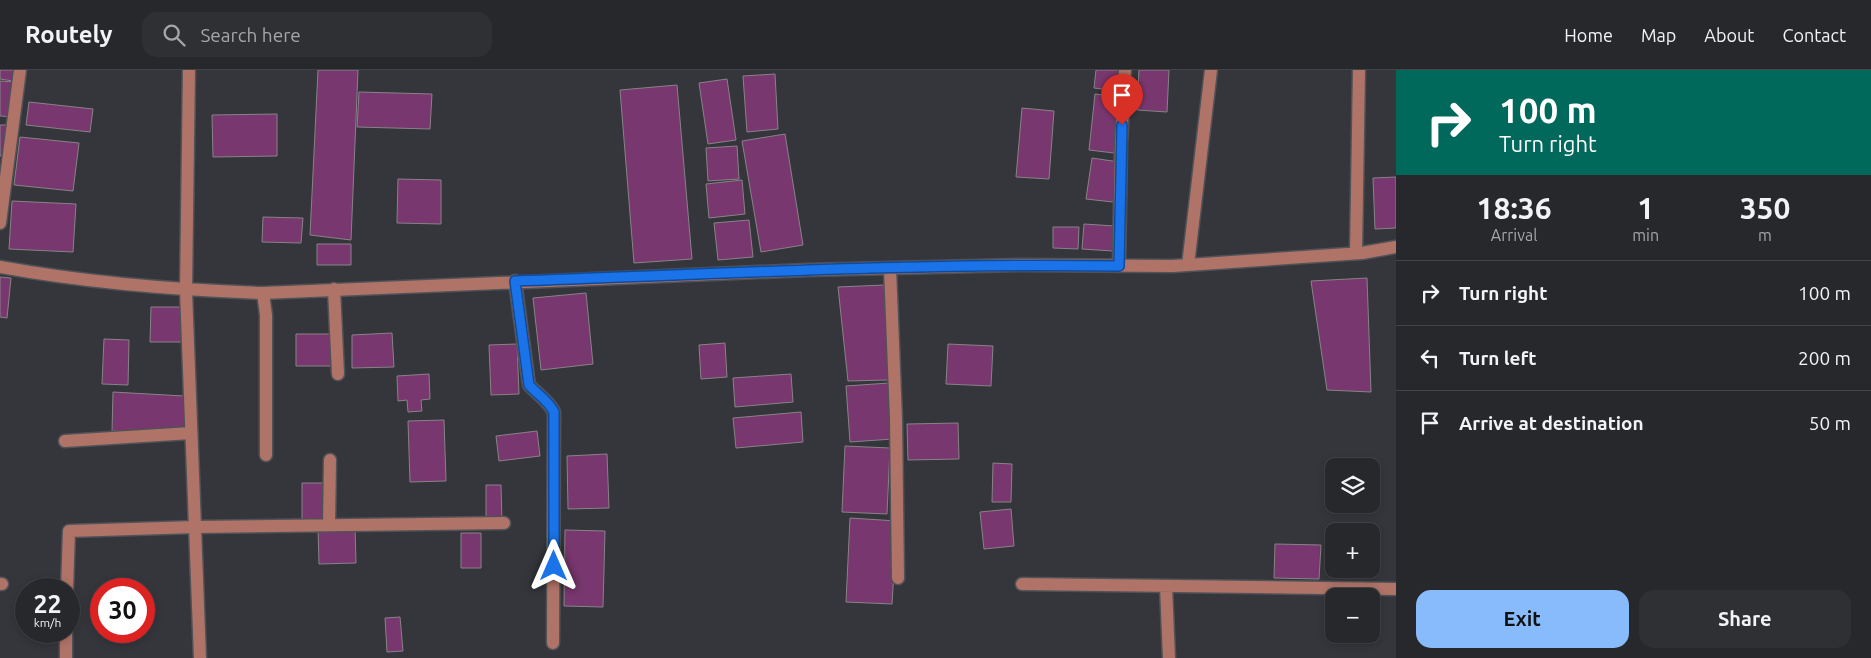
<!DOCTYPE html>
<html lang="en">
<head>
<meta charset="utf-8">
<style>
  :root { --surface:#27282c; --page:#2f3034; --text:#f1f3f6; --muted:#a4a6a9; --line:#434448; --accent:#88bbfc }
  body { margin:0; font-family:Ubuntu,sans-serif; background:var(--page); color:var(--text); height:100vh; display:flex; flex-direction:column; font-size:19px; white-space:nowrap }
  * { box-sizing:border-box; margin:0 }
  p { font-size:16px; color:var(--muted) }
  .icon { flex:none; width:28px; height:28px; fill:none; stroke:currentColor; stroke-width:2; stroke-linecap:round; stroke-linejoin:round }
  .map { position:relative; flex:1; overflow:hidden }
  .side { display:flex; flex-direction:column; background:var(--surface); width:475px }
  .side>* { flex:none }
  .hud { background:#00695c; color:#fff; overflow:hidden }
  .fabs { position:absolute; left:1325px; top:388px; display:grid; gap:10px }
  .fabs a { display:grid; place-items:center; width:55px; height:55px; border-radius:10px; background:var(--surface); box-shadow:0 2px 8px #0003,0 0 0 1px var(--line); font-size:25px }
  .speed { position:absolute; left:15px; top:508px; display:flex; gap:10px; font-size:25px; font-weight:700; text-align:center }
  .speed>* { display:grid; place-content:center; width:65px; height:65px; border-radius:50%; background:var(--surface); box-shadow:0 2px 8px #0003,0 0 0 1px var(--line); line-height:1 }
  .speed small { font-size:12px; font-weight:400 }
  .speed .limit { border:8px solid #d22; background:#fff; color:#111 }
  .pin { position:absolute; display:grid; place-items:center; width:42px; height:42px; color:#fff; margin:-51px -21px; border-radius:50% 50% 50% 0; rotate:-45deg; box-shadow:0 0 5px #0007 }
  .pin .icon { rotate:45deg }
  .me { position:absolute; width:55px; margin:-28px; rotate:0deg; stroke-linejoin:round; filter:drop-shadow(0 0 4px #0008) }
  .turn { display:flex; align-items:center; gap:18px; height:105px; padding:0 20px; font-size:22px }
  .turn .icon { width:65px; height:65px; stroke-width:2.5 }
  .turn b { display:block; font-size:35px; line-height:42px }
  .eta { display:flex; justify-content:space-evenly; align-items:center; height:85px; text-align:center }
  .eta b { font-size:30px; font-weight:700; line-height:35px }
  .primary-button { display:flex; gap:10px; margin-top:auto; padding:10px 20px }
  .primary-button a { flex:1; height:58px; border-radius:15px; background:var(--accent); color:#111; font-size:20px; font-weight:700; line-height:58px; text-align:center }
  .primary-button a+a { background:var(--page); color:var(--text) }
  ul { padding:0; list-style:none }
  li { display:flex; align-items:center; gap:15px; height:65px; padding:0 20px; border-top:1px solid var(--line) }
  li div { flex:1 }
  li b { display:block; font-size:19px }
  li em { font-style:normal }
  header { display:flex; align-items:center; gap:30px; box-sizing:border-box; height:70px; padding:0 25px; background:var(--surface); border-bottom:1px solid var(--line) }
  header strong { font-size:24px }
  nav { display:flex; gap:28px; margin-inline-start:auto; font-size:18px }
  .search { width:350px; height:45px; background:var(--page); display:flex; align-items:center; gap:12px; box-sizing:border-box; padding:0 18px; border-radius:15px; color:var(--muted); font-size:19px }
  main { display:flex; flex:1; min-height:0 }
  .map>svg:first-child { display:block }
</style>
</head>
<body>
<header>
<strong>Routely</strong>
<div class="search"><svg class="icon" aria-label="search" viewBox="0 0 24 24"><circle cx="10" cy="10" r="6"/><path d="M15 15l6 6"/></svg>Search here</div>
<nav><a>Home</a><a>Map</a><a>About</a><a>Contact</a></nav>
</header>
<main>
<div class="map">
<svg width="1396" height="588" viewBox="0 0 1396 588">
  <rect width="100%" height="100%" fill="#34363b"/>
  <path fill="#78376e" stroke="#888387" d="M 0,0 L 15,0 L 13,11 L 0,9 Z
    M 318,0 L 358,0 L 351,170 L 310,165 Z
    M 1096,0 L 1122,0 L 1119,21 L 1094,18 Z
    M 1139,0 L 1169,0 L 1167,42 L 1137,40 Z
    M 775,4 L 778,59 L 747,62 L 743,6 Z
    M 727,9 L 736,70 L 708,74 L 699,13 Z
    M 0,11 L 16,12 L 14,47 L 0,46 Z
    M 677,15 L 692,189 L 634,193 L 620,20 Z
    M 359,22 L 432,24 L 430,59 L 357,57 Z
    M 1095,24 L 1120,27 L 1114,83 L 1089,80 Z
    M 29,32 L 93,39 L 90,62 L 26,55 Z
    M 1022,38 L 1054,41 L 1049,109 L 1016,107 Z
    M 277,44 L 277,86 L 213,87 L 212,45 Z
    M 0,55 L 9,55 L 7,86 L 0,86 Z
    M 785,64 L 803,175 L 761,182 L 742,71 Z
    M 20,67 L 79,73 L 73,121 L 14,115 Z
    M 737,76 L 739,109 L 708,111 L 706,78 Z
    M 1092,88 L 1119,92 L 1113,132 L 1086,129 Z
    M 1396,107 L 1396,158 L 1375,159 L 1373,108 Z
    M 398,109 L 441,110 L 441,154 L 397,153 Z
    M 742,110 L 745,144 L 709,148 L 706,114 Z
    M 12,131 L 76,134 L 73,182 L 9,179 Z
    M 263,147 L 303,148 L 301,173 L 262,172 Z
    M 749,150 L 753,187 L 718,190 L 714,153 Z
    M 1084,154 L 1115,156 L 1113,181 L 1082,179 Z
    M 1053,157 L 1079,157 L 1078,179 L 1053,178 Z
    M 317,174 L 351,174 L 351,195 L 317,195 Z
    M 0,207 L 11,208 L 7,248 L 0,247 Z
    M 1367,208 L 1371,322 L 1327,320 L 1311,211 Z
    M 884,215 L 889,310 L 848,311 L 838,217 Z
    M 586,223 L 593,294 L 541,300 L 533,228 Z
    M 151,237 L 183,237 L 182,272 L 150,272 Z
    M 392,263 L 394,297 L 352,298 L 352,265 Z
    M 296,264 L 335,264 L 335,296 L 296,296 Z
    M 104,269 L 129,270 L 128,315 L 102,314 Z
    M 725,273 L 727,307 L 701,309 L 699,275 Z
    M 517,274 L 519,324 L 491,325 L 489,275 Z
    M 948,274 L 993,276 L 991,316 L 946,314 Z
    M 429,304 L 430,329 L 421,330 L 422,341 L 408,342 L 407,330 L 398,331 L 397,306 Z
    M 791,304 L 793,332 L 735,337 L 733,308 Z
    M 889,313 L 893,369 L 850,372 L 846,316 Z
    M 113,322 L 184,326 L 185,361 L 112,361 Z
    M 801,342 L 803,372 L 736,378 L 733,348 Z
    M 444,350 L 446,411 L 410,412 L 408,351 Z
    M 958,353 L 959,389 L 908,390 L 907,354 Z
    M 537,361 L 540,386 L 499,391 L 496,366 Z
    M 845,376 L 890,378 L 887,444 L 842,442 Z
    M 607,384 L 609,438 L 568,439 L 567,386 Z
    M 993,393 L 1012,394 L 1011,432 L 992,432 Z
    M 302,413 L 325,413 L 325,450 L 302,450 Z
    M 486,415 L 501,415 L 502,452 L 486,452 Z
    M 1011,439 L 1014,476 L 984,479 L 980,442 Z
    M 850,448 L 897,451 L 892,534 L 846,532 Z
    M 355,457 L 356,493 L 319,494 L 318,458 Z
    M 565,460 L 605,461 L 603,537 L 564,536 Z
    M 461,463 L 481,463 L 481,498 L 461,498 Z
    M 1275,474 L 1321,475 L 1319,509 L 1274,508 Z
    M 400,547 L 403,581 L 387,582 L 385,548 Z"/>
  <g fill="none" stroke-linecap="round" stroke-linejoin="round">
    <g stroke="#505257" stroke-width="15">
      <path id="minor" d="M 189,0 L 186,221 L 200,588
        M 0,153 L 20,0
        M 1356,183 L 1359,0
        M 1188,195 L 1211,0
        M 1119,196 L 1121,74 L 1125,0
        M 0,197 C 88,213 174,220 263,223 L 807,200 L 1020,195 L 1173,196 L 1362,183 L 1396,177
        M 890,198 L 896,349 L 898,508
        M 515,211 L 529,315 C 539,326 547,329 554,342 L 553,573
        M 334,219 L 338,304
        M 263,223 L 266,245 L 266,385
        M 65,371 L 191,363
        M 329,455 L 330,390
        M 0,514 L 2,514
        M 1022,514 L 1396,519
        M 1166,516 L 1169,588
        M 67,519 L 69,461 L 195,457 L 504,453
        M 66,588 L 66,561"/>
    </g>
    <use href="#minor" stroke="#af7367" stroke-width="12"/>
  </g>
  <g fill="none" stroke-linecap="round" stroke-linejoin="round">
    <g stroke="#114b97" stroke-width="12">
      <path id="route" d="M 554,496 L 554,342 C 548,330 538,325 529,315 L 515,211 C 716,204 918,193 1119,196 L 1122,55"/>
    </g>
    <use href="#route" stroke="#1a73e8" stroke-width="9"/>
  </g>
</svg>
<div class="fabs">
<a><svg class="icon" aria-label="layers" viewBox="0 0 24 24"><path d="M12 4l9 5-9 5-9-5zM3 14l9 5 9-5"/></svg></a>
<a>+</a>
<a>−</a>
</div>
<div class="speed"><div>22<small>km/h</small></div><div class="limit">30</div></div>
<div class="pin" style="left:1122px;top:55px;background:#d93025"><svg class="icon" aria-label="arrive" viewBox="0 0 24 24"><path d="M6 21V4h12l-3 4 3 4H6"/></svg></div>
<svg class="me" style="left:554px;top:496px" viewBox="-20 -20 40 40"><path d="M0-17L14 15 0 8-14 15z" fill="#1a73e8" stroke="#fff" stroke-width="4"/></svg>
</div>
<section class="side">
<div class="hud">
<div class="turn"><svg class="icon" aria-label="right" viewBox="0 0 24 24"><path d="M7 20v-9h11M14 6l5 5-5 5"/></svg><div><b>100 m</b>Turn right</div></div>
</div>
<div class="eta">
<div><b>18:36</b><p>Arrival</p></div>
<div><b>1</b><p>min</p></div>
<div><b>350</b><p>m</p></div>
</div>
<ul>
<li><svg class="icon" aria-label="right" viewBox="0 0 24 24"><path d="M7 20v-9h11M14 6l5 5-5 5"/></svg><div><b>Turn right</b></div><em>100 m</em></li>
<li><svg class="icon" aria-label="left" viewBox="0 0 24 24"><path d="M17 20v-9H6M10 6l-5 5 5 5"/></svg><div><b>Turn left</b></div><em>200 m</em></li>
<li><svg class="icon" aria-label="arrive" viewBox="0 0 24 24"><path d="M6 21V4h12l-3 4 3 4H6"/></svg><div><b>Arrive at destination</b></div><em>50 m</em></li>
</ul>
<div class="primary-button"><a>Exit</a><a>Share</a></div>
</section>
</main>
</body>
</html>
